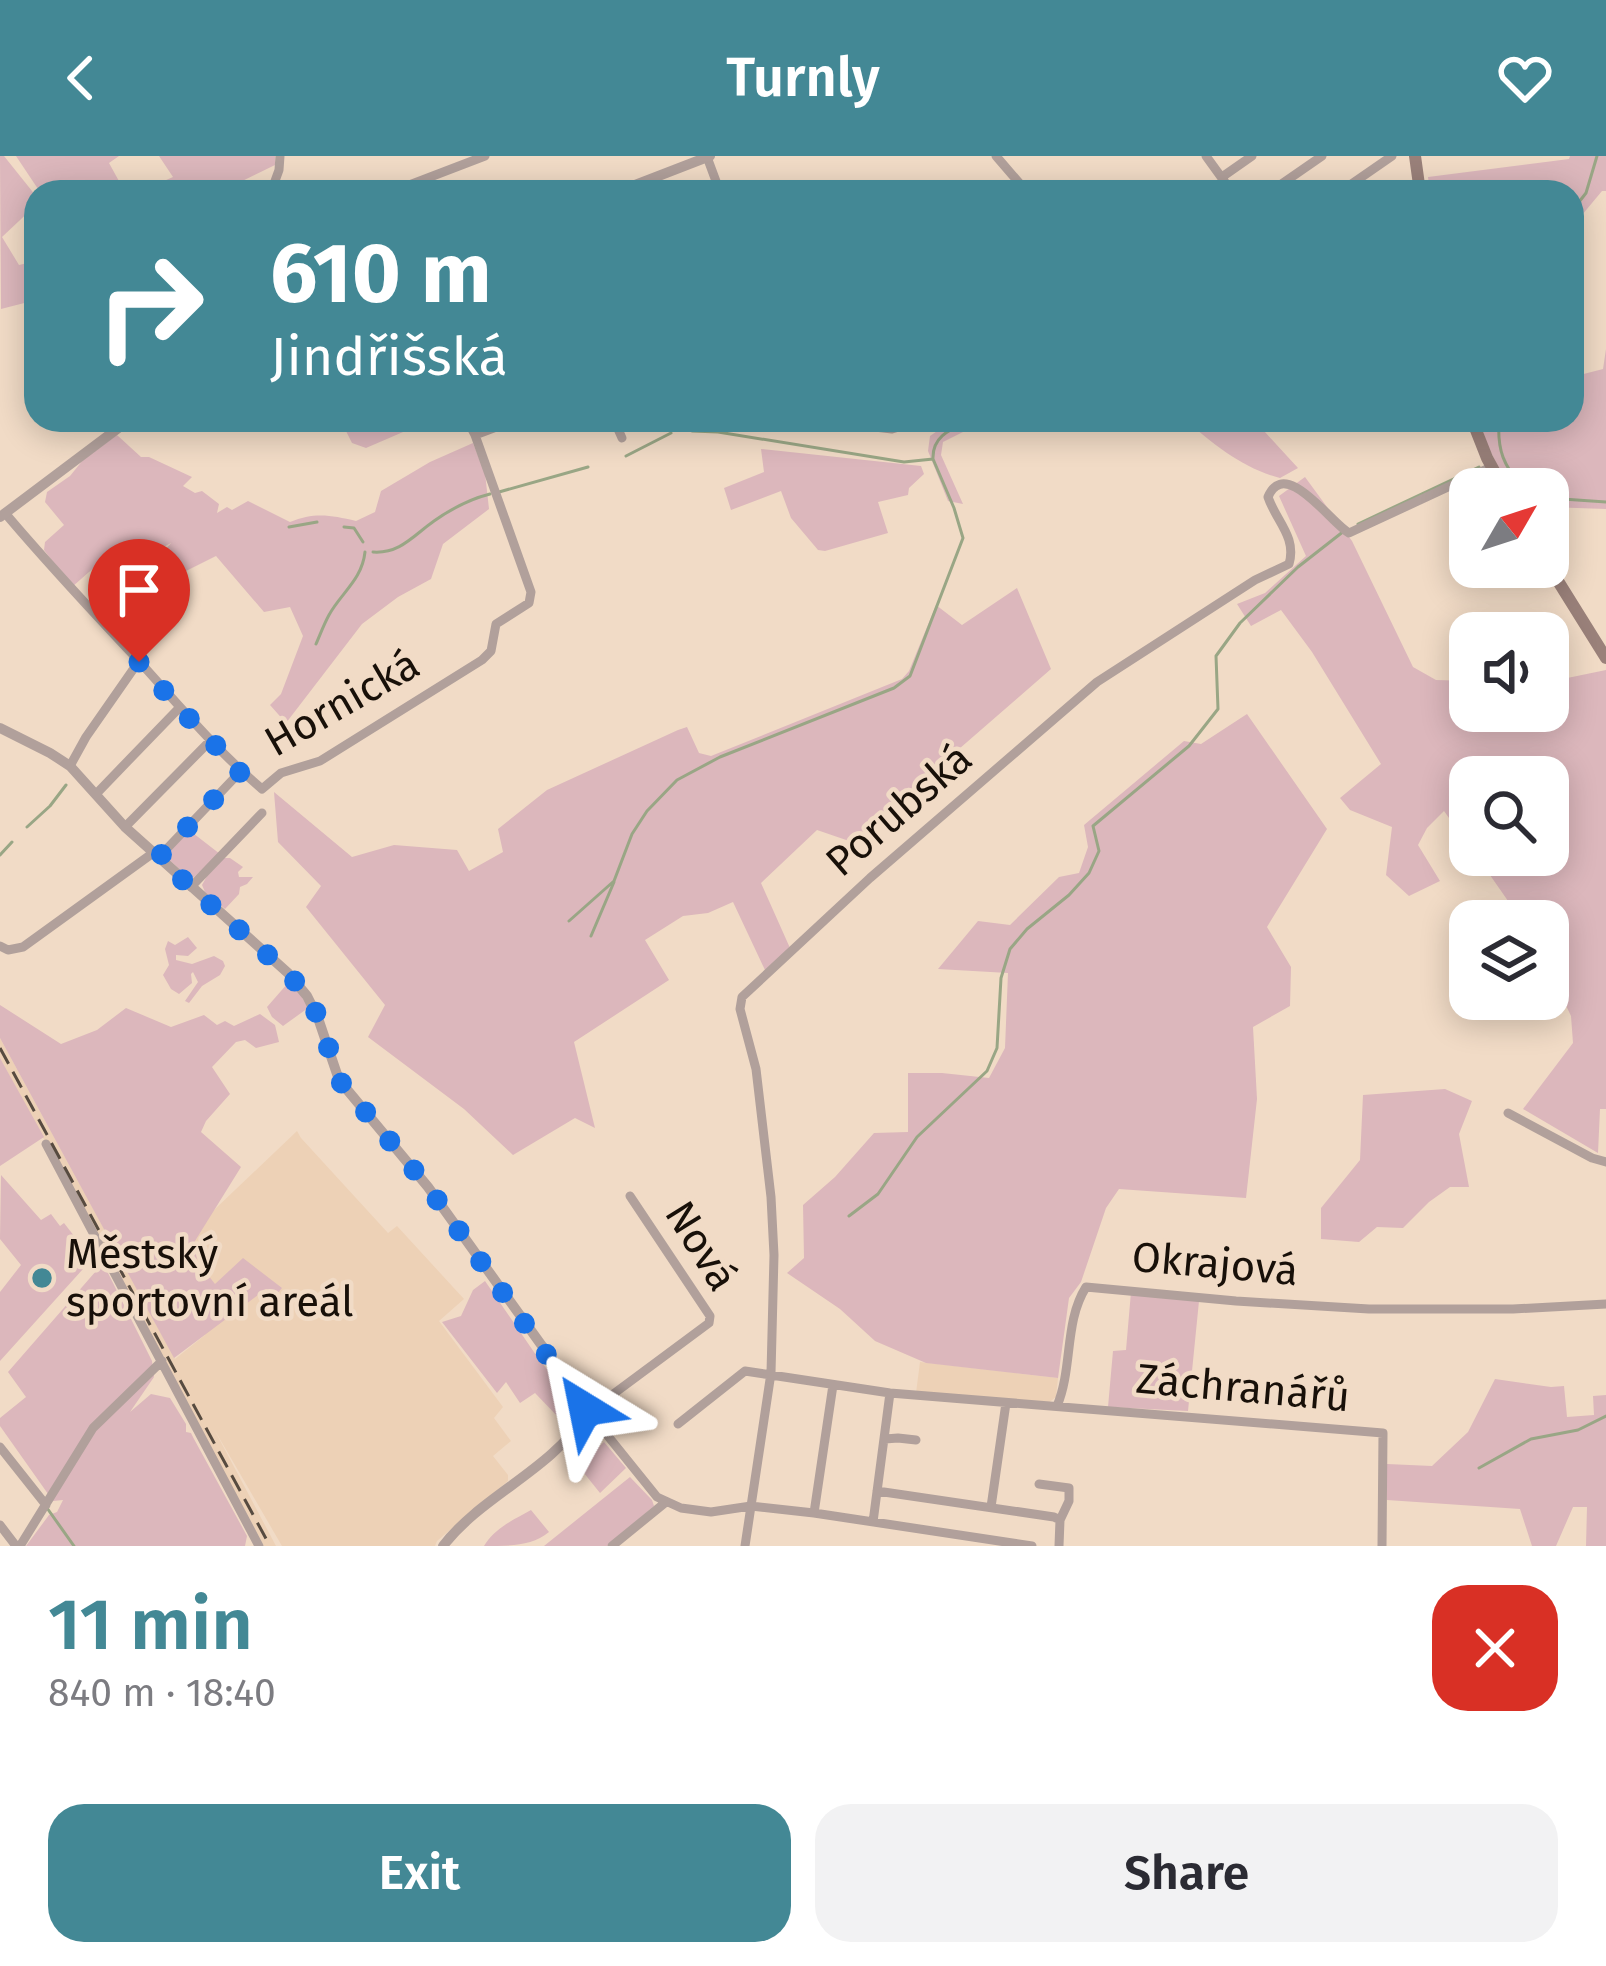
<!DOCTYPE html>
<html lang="en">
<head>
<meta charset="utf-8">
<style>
  :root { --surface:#fff; --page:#f2f2f3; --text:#2b2b33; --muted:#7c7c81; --accent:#438895 }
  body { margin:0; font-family:"Fira Sans",sans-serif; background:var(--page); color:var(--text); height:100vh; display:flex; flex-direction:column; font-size:45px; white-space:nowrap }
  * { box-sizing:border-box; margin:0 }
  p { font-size:39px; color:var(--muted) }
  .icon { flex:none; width:66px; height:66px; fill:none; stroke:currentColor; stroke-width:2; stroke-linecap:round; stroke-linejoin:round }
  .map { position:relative; height:1390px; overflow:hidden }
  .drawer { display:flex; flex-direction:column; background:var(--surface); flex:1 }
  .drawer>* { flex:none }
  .top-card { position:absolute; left:24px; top:24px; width:1560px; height:252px; border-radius:36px; box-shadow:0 6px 30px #0003; background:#438895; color:#fff; overflow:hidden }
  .needle { width:78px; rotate:51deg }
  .buttons { position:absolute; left:1449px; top:312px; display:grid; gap:24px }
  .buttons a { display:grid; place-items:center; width:120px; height:120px; border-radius:24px; background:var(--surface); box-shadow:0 6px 30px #0003; font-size:60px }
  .pin { position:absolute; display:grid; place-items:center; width:102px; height:102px; color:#fff; margin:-123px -51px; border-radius:50% 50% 50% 0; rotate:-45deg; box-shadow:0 0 12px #0007 }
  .pin .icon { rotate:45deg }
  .me { position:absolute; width:132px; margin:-66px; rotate:325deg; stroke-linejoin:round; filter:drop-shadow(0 0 9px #0008) }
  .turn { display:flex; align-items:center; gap:42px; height:252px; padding:0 48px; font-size:54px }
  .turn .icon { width:156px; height:156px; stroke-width:2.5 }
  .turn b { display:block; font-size:84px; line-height:102px }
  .round { display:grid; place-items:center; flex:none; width:126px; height:126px; border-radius:36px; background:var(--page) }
  .head { display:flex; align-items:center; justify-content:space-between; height:204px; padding:0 48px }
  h1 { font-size:72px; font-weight:600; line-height:90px; color:var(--accent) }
  .button { display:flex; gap:24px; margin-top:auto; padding:24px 48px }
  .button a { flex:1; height:138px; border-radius:36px; background:var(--accent); color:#fff; font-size:48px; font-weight:600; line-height:138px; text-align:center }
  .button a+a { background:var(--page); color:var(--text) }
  header { display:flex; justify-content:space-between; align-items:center; height:156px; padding:0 48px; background:var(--accent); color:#fff; font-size:54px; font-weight:600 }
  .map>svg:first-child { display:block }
</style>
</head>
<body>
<header><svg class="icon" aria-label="back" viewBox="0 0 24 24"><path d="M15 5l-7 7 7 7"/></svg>Turnly<svg class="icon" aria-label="heart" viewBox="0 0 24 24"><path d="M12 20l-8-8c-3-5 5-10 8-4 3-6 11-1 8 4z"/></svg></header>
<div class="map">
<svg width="1606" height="1390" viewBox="0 0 1606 1390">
  <rect width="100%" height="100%" fill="#f1dbc6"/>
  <path fill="#edd1b6" d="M 0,882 L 175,1203 L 205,1179 L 152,1113 L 297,975 L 301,982 L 388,1077 L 397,1070 L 464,1143 L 439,1165 L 503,1251 L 494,1262 L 511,1285 L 493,1300 L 508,1319 L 508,1325 L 437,1385 L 435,1390 L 282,1390 L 214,1273 L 276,1390 L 264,1390 L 0,902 Z
    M 920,1206 L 1058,1222 L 1056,1241 L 1047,1248 L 916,1237 Z"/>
  <path fill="#dcb7bc" d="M 0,0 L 4,0 L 36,40 L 36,49 L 2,81 L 19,109 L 36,105 L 36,144 L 1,153 Z
    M 16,0 L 119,0 L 109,7 L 125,36 L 40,36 Z
    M 159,0 L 275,0 L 275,9 L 220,36 L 139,36 L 173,21 Z
    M 1570,0 L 1606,0 L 1606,35 L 1602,35 L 1572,71 L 1572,36 L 1430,36 L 1428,21 L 1569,3 Z
    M 1606,193 L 1606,353 L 1548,351 L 1548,333 L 1510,333 L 1489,293 L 1479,264 L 1572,264 L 1572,221 L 1603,213 Z
    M 332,264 L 420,264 L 417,270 L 366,292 L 352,287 L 344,271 Z
    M 953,264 L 987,264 L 943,286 L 941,299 L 963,348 L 948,345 L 928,295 L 930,280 Z
    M 1185,264 L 1254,264 L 1298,312 L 1280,322 C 1242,312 1215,289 1185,264 Z
    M 117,279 L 141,301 L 149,301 L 192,321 L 183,330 L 195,337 L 202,335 L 219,348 L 217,357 L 227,351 L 232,354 L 248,345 L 290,366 C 314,356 331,359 356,365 L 375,356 L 381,335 L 430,306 L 473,287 L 485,317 L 489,353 L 443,388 L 431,423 L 398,441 L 362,468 L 286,567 L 270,549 L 281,538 L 303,480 L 290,451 L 264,456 L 216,400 L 170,423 L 165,394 L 171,387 L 143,402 L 128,390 L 128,385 L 123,386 L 72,431 L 44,394 L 45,386 L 64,369 L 45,346 L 47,336 L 70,320 L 83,304 Z
    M 761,293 L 921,310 L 924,318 L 909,332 L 908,339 L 878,346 L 888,377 L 825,395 L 818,394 L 791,362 L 781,335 L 731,354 L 724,332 L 764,316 Z
    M 1305,321 L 1352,385 L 1413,511 L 1436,524 L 1470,525 L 1470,555 L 1548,555 L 1548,526 L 1606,514 L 1606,953 L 1600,953 L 1598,997 L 1523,953 L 1573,887 L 1571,860 L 1548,812 L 1548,765 L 1522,765 L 1476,699 L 1548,699 L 1548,621 L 1470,621 L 1470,691 L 1444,655 L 1427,672 L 1418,689 L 1440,725 L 1409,740 L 1386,719 L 1392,671 L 1350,654 L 1340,642 L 1381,608 L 1312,496 L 1281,454 L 1251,470 L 1237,448 L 1265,437 L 1306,400 L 1279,340 Z
    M 1017,432 L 1051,513 L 852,686 L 817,674 L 761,727 L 790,792 L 765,814 L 733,746 L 708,757 L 683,760 L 645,784 L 669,824 L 574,886 L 595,972 L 575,962 L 513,999 L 464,953 L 368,881 L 385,849 L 306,751 L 321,730 L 278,686 L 274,636 L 352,701 L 394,689 L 457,694 L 469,715 L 503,696 L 498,673 L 547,634 L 678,574 L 687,571 L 699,597 L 711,600 L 902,523 L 909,515 L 936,449 L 962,469 Z
    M 1247,558 L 1327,673 L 1267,771 L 1291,811 L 1290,850 L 1253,871 L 1257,943 L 1246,1042 L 1119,1033 L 1106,1052 L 1081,1126 L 1069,1142 L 1058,1222 L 926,1207 L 875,1185 L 840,1153 L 787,1117 L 804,1102 L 803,1049 L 835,1021 L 874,977 L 908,976 L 908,917 L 942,917 L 989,922 L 1005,892 L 1008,817 L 938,813 L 978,765 L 1010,769 L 1059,721 L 1079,717 L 1088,691 L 1084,669 L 1184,585 L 1201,588 Z
    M 189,674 L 220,698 L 193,722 L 185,718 L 166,701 L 166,698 Z
    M 224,702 L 230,702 L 243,711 L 238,716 L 239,721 L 253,721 L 247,728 L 240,731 L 239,738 L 225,753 L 205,736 L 202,729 L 207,720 Z
    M 188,781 L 197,792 L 188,800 L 176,799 L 176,804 L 192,808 L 214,800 L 223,805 L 225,810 L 220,819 L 202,830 L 189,847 L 185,845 L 198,826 L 193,816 L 191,818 L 192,827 L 179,838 L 171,833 L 163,819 L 169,809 L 165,793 L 168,785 L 175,789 Z
    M 288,827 L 299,836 L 308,852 L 283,870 L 272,861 L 267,851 Z
    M 0,849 L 61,888 L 97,874 L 126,852 L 171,871 L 204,859 L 217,869 L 225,865 L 234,870 L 260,858 L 275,869 L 279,886 L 256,892 L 245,884 L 236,886 L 212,911 L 230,938 L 206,965 L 201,976 L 241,1011 L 195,1085 L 197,1105 L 215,1128 L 243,1102 L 282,1132 L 277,1138 L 266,1133 L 174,1202 L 0,882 Z
    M 0,902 L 44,981 L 0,1010 Z
    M 1445,933 L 1472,945 L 1459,978 L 1469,1031 L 1450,1031 L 1429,1046 L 1403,1072 L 1377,1071 L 1359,1086 L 1321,1083 L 1321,1052 L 1360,1004 L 1363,939 Z
    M 1,1019 L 41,1064 L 51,1058 L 60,1070 L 64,1067 L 92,1103 L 0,1205 L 0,1136 L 21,1109 L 0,1083 Z
    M 103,1107 L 152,1205 L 154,1221 L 130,1256 L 151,1238 L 170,1242 L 186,1268 L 186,1276 L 191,1277 L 194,1283 L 247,1380 L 245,1390 L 26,1390 L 49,1359 L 57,1356 L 63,1344 L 53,1345 L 0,1270 L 0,1262 L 26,1241 L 8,1216 Z
    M 485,1125 L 536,1199 L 572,1246 L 574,1259 L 566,1276 L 558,1266 L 559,1262 L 535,1237 L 520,1247 L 506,1226 L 497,1237 L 442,1166 L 461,1160 L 473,1134 Z
    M 1131,1136 L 1199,1145 L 1188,1255 L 1108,1251 L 1113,1195 L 1126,1194 Z
    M 1495,1223 L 1551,1231 L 1564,1230 L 1567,1261 L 1594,1259 L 1593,1240 L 1606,1239 L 1606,1390 L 1586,1390 L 1587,1351 L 1573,1351 L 1556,1390 L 1532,1390 L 1520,1353 L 1387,1344 L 1387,1308 L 1432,1310 L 1468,1276 Z
    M 604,1286 L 626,1312 L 600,1337 L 584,1317 L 581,1308 Z
    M 630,1321 L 652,1344 L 654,1350 L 607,1390 L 544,1390 Z
    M 531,1354 L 549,1376 C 532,1390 511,1390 484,1390 C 495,1372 513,1364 531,1354 Z"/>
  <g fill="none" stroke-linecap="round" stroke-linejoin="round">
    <path stroke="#99a685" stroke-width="3" d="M 1572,55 L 1586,37 L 1597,0
      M 1499,264 C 1497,296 1504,308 1522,333
      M 692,275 L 718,276 L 904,306 L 933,303 C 932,279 952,273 971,264
      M 626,300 L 671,277
      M 499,336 L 588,311
      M 1548,342 L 1606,346
      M 1358,368 L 1479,311
      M 289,371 L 317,366
      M 344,371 L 354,372 L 363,386
      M 373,396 C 400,398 414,379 434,365 C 451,353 470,343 490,338
      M 316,488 C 320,479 324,468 329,459 C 341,437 362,424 365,396
      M 27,671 L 50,650 L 66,629
      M 0,699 L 12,686
      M 569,765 L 614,725 L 632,678 L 647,655 L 677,624 L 720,601 L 894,532 L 910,520 L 963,382 L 954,352 L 933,303
      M 591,780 L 614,726
      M 849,1060 L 878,1038 L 917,981 L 987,915 L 997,892 L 1001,822 L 1010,793 L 1027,773 L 1069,739 L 1089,717 L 1099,695 L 1093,670 L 1189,590 L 1218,553 L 1216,500 L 1240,467 L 1298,411 L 1344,375
      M 1479,1312 L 1531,1283 L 1578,1274 L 1606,1260
      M 47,1352 L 74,1390"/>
    <path stroke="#b1a09b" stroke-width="9" d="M 996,0 L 1027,36
      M 1206,0 L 1232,36
      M 707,1 L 720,36
      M 1222,21 L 1252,0
      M 271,36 L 279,14 L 280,0
      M 391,36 L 485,0
      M 1270,36 L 1322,0
      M 1340,36 L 1392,0
      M 614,264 L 622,282
      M 814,264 L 892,273 L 923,264
      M 475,279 L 515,264
      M 5,357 C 48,408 92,455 138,504 C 178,548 216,594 262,633 L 281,617 L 320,605 L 482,504 L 491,495 L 496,468 L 529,447 L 531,436 L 475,279 L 467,264
      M 70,610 L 86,581 L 139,505
      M 96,638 L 179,552
      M 125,671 L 211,584
      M 158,702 L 241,615
      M 191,731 L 262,657
      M 0,790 L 8,794 L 23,791 L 153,697
      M 1508,957 L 1592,1002 L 1606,1006
      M 46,988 L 259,1390
      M 630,1040 L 710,1160 L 709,1167 L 585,1259 L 595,1264 L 657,1341 L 681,1352 L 711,1356 L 751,1350 L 814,1357 L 1032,1390
      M 1057,1250 C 1073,1212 1064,1166 1086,1131 L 1236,1145 L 1369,1153 L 1513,1153 L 1606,1148
      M 678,1268 L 745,1215 L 890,1237 L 1383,1277 L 1382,1390
      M 885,1283 L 898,1282 L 916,1284
      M 0,1291 L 46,1349
      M 1039,1328 L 1069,1332 L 1069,1345 L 1060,1364
      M 877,1335 L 1054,1361 L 1060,1364 L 1059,1390
      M 991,1351 L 1006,1247
      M 814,1357 L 833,1229
      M 873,1366 L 890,1237
      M 0,1369 L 16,1390
      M 20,1390 L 93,1272 L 162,1205
      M 612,1390 L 666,1346
      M 745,1390 L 771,1217 L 774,1099 L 771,1041 L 756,913 L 740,853 L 742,841 L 870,722 L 1097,526 L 1255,424 L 1289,408 C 1297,381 1276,365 1268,341 C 1285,300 1331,367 1349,377 L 1491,311"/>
    <path stroke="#b1a09b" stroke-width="10" d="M 617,36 L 710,0
      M 0,361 L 129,264
      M 0,572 L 50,597 L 70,610 L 125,671 L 288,817 L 307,840 L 318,862 L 339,924 L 428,1031 L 583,1247 L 585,1259 C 552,1314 482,1339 443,1390"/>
    <path stroke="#9a817a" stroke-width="12" d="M 1415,0 L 1420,36
      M 1472,264 L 1487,302 L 1504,333
      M 1548,409 L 1606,502"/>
    <path stroke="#574b40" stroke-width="3" stroke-dasharray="18 9" stroke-linecap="butt" d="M 0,892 L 270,1390"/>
  </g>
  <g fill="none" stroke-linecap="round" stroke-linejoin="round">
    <path stroke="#1a73e8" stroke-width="21" stroke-dasharray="0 37.8" d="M 139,506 L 179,552 L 241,615 L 158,702 L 288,817 L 307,840 L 319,862 L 339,924 L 428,1031 L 585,1253"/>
  </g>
  <circle fill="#438895" stroke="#f1dbc6" stroke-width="4.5" cx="42" cy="1122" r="12"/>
  <g text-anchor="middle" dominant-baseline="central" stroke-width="9" stroke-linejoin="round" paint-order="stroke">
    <g font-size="42" fill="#181009" stroke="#f1dbc6">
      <text transform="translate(342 547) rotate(-30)">Hornická</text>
      <text transform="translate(899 654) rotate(-41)">Porubská</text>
      <text transform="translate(701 1090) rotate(58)">Nová</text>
      <text transform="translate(1215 1108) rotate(5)">Okrajová</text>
      <text transform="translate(1243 1232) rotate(5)">Záchranářů</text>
    </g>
    <g font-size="42" fill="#181009" stroke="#f1dbc6" text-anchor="start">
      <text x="66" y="1098">Městský<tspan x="66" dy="48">sportovní areál</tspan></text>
    </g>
  </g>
</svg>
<div class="buttons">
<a><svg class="needle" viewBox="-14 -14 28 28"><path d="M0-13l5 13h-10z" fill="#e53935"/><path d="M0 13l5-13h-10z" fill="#7c7c81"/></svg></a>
<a><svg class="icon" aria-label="sound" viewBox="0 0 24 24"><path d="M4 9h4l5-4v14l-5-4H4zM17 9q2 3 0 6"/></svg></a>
<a><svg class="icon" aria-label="search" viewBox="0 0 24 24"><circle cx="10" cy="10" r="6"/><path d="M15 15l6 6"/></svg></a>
<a><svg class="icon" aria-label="layers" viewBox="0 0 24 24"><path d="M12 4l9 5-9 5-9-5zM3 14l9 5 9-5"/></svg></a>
</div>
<div class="pin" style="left:139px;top:506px;background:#d93025"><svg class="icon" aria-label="arrive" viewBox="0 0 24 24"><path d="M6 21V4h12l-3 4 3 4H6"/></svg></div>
<svg class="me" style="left:585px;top:1253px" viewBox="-20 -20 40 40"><path d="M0-17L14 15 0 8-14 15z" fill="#1a73e8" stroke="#fff" stroke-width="4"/></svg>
<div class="top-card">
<div class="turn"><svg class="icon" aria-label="right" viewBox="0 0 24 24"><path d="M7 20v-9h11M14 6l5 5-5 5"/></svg><div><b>610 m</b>Jindřišská</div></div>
</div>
</div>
<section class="drawer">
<div class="head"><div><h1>11 min</h1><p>840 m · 18:40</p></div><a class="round" style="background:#d93025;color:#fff"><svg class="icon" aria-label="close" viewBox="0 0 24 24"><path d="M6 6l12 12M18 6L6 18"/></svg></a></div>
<div class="button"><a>Exit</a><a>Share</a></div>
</section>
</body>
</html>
